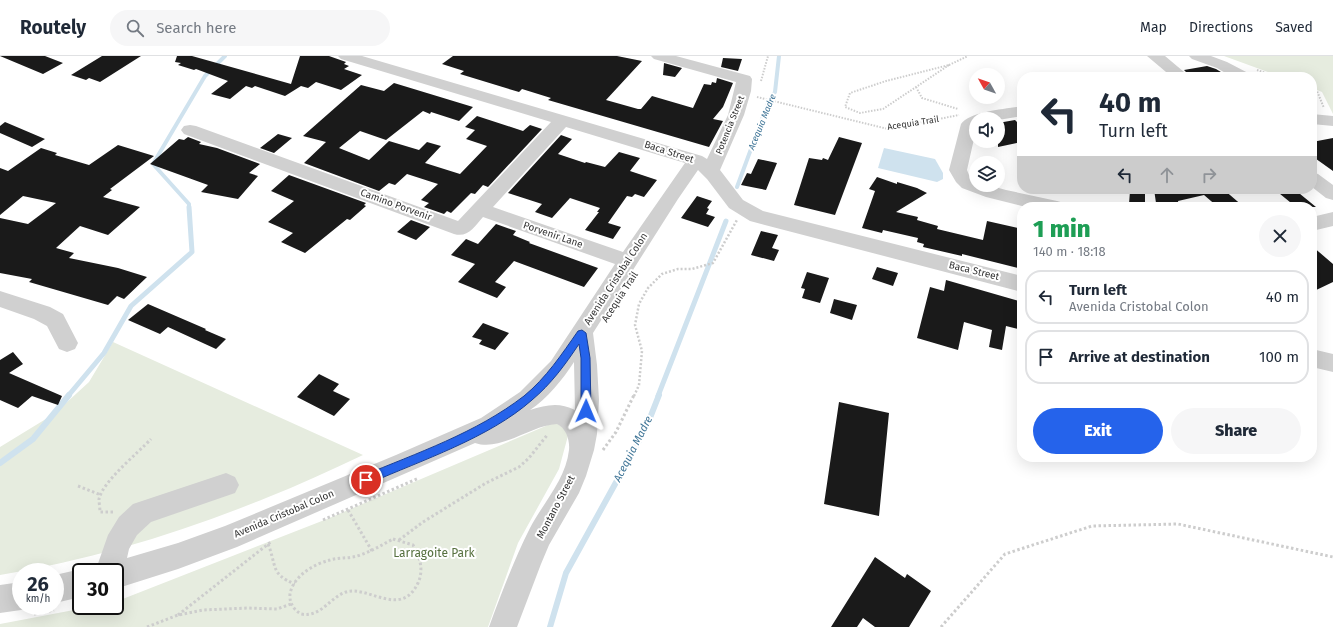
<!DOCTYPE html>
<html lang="en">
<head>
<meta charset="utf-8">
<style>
  :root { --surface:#fff; --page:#f6f6f7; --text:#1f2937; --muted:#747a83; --line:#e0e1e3; --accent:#2563eb }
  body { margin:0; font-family:"Fira Sans",sans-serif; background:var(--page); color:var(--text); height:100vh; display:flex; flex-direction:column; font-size:15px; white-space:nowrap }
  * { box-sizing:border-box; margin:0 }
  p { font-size:13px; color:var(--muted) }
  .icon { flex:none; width:22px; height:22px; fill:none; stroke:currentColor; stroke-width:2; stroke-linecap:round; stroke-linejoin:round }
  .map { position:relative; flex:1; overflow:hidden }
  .drawer { position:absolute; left:1017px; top:146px; width:300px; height:260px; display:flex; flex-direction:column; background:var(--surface); border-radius:16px; box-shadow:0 4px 16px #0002 }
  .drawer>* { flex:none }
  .guide { position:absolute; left:1017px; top:16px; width:300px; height:122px; border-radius:16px; box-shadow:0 4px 16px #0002; background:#fff; color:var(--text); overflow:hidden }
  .needle { width:26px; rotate:310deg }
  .controls { position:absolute; left:969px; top:12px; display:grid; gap:8px }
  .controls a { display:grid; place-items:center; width:36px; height:36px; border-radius:50%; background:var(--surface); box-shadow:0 4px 16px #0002; font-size:20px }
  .speed { position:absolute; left:12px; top:507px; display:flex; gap:8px; font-size:20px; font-weight:700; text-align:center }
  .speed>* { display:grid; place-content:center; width:52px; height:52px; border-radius:50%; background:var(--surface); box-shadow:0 4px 16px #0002; line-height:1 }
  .speed small { font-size:10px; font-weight:400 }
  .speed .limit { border:2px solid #111; border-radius:6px; background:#fff; color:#111 }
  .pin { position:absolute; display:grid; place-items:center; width:34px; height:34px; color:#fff; margin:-17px; border:2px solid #fff; border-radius:50%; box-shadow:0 1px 4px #0007 }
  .me { position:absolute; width:44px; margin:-22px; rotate:1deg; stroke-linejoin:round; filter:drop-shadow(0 0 3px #0008) }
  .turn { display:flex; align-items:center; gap:14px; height:84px; padding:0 16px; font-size:18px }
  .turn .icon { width:52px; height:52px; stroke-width:2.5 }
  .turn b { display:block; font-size:28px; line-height:34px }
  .lanes { display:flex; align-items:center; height:38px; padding:0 16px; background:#0003; justify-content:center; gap:20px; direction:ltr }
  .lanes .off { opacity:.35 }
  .round { display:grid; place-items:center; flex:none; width:42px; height:42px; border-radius:21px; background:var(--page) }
  .summary { display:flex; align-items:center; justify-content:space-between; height:68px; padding:0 16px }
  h1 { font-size:24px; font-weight:800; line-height:30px; color:#1e9e55 }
  .button { display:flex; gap:8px; margin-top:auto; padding:8px 16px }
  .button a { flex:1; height:46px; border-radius:24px; background:var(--accent); color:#fff; font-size:16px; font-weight:800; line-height:46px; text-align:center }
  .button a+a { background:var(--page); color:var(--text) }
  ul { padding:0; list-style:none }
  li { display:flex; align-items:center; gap:12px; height:54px; margin:0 8px 6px; padding:0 8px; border:2px solid var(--line); border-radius:16px }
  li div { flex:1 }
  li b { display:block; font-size:15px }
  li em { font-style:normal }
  header { display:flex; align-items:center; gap:24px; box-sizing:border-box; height:56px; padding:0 20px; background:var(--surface); border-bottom:1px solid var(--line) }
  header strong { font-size:19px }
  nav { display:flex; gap:22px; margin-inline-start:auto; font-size:14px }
  .search { width:280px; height:36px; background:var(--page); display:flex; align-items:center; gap:10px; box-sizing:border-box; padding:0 14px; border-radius:22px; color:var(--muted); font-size:15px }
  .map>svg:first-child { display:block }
</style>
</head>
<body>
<header>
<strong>Routely</strong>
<div class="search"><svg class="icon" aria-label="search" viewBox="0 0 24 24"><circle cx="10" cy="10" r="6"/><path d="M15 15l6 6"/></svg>Search here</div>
<nav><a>Map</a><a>Directions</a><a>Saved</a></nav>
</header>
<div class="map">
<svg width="1333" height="571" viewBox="0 0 1333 571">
  <rect width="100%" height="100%" fill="#fff"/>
  <path fill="#e6ecdf" d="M 1224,0 L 1333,0 L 1333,58 L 1322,36 L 1312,32 L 1312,21 L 1282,21 Z
    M 113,286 L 363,399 C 331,414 299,429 266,442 C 180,477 91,504 0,519 L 0,391 L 54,358 L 89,326 Z
    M 555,366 L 569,376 L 559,413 L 518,487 L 488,571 L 0,571 L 0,568 L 95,550 L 115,550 L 115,546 L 327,463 Z"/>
  <path fill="#cfe2ee" d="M 884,92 L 935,103 L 943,117 L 943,123 L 937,126 L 878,112 Z"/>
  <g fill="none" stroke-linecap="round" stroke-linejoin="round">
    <path stroke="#cfe2ee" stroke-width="4" d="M 737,131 L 768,47 L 775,36 L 779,0
      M 189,152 L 189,148 L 153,108 L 205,20 L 225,0"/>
    <path stroke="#cfe2ee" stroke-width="5" d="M 68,340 L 104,297 L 131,250 L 192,196 L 189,151
      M 658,340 L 726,165"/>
    <path stroke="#cfe2ee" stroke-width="6" d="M 0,407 L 33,383 L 69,339
      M 550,571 L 566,517 L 646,372 L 659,339"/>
  </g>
  <path fill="#1a1a1a" d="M 0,0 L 45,0 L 63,7 L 43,18 Z
    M 102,0 L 141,0 L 100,26 L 89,22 L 86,24 L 71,19 Z
    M 177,0 L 192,0 L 291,28 L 300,0 L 329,0 L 346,6 L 344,8 L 349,10 L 344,13 L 362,19 L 341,34 L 316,26 L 308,32 L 301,30 L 285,40 L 255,30 L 252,32 L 246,30 L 230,43 L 211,38 L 228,25 L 196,13 L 194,14 L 178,9 L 181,7 L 175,6 Z
    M 453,0 L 617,0 L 642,5 L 606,44 L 638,53 L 641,53 L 652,40 L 693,52 L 704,28 L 711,29 L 712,26 L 716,27 L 717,22 L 733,27 L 723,51 L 713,63 L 723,65 L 709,91 L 548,44 L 551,42 L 522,33 L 519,36 L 460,18 L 464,15 L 442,8 Z
    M 723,2 L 742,3 L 738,15 L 721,11 Z
    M 664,7 L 682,12 L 675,21 L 663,19 Z
    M 1207,10 L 1216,13 L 1229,21 L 1191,21 L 1184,14 Z
    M 394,27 L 473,51 L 459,65 L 431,56 L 430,58 L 423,55 L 386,84 L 360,75 L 339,92 L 369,104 L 389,85 L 419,94 L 427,86 L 441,90 L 425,107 L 460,118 L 487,90 L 466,83 L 475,74 L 465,71 L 477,60 L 523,75 L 530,69 L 542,73 L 488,131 L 483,129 L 475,138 L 471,137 L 451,157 L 447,155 L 444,158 L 424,151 L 429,147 L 421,144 L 438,128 L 407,118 L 395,129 L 389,127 L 379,135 L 304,107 L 326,86 L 303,80 L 361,29 L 384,35 Z
    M 1015,64 L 1017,66 L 1022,65 L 1022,86 L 998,91 L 998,67 Z
    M 5,66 L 45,83 L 32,91 L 0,77 L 0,70 Z
    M 278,78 L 292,82 L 274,97 L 260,92 Z
    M 561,79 L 572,83 L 558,98 L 585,107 L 586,106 L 605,111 L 619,96 L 640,102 L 630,115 L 657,124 L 644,141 L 635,138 L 632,141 L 627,140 L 608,167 L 621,171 L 613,183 L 585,174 L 599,156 L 597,156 L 600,152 L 570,142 L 552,162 L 535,156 L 542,148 L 508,137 Z
    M 188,81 L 201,86 L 199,88 L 217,92 L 260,108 L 249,117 L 258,120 L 238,143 L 201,136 L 208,129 L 150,108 L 179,83 L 184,84 Z
    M 839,81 L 862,87 L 835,159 L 794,149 L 809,102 L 822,104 L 823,102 L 828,104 Z
    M 1333,82 L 1333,115 L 1312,100 L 1312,86 Z
    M 118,89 L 154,100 L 110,133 L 112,134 L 103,141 L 140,151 L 108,179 L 80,170 L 56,192 L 74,197 L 69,202 L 118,212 L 147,221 L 124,243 L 117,240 L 108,249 L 29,226 L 32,223 L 0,217 L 0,162 L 28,168 L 56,147 L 23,140 L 0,159 L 0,112 L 8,115 L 41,92 L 57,97 L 55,99 L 89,109 Z
    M 758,103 L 777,107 L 766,134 L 741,129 L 747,117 L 751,118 Z
    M 289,119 L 366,147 L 364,149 L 366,150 L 350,164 L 347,163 L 305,197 L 281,186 L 293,177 L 268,166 L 294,145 L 271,135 Z
    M 877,121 L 897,128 L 897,126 L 917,132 L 927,137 L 896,156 L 918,161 L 917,164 L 938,170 L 937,173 L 983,184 L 987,165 L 1022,173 L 1022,213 L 962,198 L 962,200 L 923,191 L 924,188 L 917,186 L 918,182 L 883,174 L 882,177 L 862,172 L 875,135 L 869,133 Z
    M 1154,133 L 1223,133 L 1244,151 L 1218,151 L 1204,139 L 1178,145 L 1179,151 L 1156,147 Z
    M 1274,133 L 1294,133 L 1316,151 L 1296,151 Z
    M 1130,135 L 1145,138 L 1145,151 L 1129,148 Z
    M 697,140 L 712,145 L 707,152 L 709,153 L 706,158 L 715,161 L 708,171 L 681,162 Z
    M 411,164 L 430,171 L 416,184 L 397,176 Z
    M 496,168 L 516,175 L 513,179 L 530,186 L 529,187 L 598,212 L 584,231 L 514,205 L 495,226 L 506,231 L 497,242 L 458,226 L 475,208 L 451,199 L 466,183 L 478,188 Z
    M 761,175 L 778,179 L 772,192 L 779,194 L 774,205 L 751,199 Z
    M 1312,190 L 1333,208 L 1333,226 L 1312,236 Z
    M 877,211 L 898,217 L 893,230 L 872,223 Z
    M 807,216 L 829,222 L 820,247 L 802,242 L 805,233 L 801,232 Z
    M 946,224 L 1022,246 L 1022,274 L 1006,270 L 1002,294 L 989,291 L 992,274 L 964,266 L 958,294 L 917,282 L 930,231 L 944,235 Z
    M 834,243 L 857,249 L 852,264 L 830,257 Z
    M 148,248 L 206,273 L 205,274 L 226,283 L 216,293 L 168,271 L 160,278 L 128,264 Z
    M 483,267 L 509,277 L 495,294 L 479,288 L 482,284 L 472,281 Z
    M 13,296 L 23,308 L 9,317 L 62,340 L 58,349 L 32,340 L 18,352 L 0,344 L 0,304 Z
    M 319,318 L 339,328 L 333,335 L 350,343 L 334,360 L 297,341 Z
    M 839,346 L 889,357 L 879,460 L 824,448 Z
    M 875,501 L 905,522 L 907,518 L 931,535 L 909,571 L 875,571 L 863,562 L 857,571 L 831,571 Z"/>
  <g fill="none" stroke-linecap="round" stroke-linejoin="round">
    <path stroke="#cdcdcd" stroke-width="2" stroke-dasharray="1.5 1.5" stroke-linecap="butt" d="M 949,9 L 883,53 L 860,57 L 845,51 L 850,37 L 886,25 Z
      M 949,9 L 968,0
      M 1257,14 L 1277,21
      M 761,25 L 768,0
      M 916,31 L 922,42 L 958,53
      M 1312,33 L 1317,35 L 1324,52
      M 757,41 L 888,73 L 959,59"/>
    <path stroke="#cdcdcd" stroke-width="2.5" stroke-dasharray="2 2" stroke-linecap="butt" d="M 634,340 L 639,329 L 642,295 L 635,269 L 639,248 L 648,232 L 662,218 L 678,213 L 692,213 L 713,207 L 737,164"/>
    <path stroke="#cdcdcd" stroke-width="3" stroke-dasharray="2.5 2.5" stroke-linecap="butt" d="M 603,394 L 616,376 L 634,339
      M 78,430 L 101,439
      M 348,454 L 372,495
      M 113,456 L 100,456 C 100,452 99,447 99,443 C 103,425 138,397 151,383
      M 323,464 L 419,422
      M 393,483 L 413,489 C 420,501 424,514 418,527 C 401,563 368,529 346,536 C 330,541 321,562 301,558 C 294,554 289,547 290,538 C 293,520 314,508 330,504 C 340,501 350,503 360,499 C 372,495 382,489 393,483 Z
      M 399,484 L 423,466 L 486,427 L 519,411 L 529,402 L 548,378
      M 268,488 C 277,510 270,518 295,528
      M 34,558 L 54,554
      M 178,559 L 272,485
      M 147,571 L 178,559 L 203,554 L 248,552 L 277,553 L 291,548
      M 941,571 L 1005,498 L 1092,470 L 1178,468 L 1333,501"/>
    <path fill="#d0d0d0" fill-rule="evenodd" d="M 338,0 L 362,0 L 702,100 L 707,103 L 728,59 L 736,26 L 654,3 L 651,0 L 676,0 L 750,20 L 752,23 L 751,35 L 744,59 L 720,114 L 743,144 L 763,155 L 1022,220 L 1022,236 L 750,165 L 729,152 L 707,123 L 698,114 L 678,143 L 593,277 L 597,309 L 599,344 L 597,378 L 594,394 L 586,420 L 579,437 L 549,489 L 541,508 L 517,571 L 489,571 C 501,538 514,504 530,472 C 543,447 566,423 569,394 C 570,384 566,372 557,368 C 531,369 501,396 475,387 L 237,491 L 178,513 L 115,533 L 115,516 L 95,516 L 108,479 L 119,461 L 133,448 L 226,417 L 235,421 L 239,429 L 235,437 L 151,466 L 137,479 L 129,493 L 127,502 L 178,487 L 225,470 L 396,399 L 481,362 L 520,336 L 551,305 L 615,208 L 483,161 C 474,171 468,182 454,178 L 184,78 L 181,74 L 184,70 L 190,69 L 196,70 L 458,165 L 551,66 L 341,3 ZM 566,71 L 685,107 L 623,196 L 493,151 ZM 574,306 L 575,354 C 559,346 546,349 530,354 C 547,343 563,323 574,306 Z
      M 1147,0 L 1165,0 L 1190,21 L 1172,21 Z
      M 1189,0 L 1211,0 L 1227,6 L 1250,18 L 1252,21 L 1232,21 L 1217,12 L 1192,3 Z
      M 1022,50 L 1022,60 L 998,64 L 998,63 L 976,63 L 976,74 L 967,114 L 969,119 L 976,124 L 976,129 L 988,129 L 1006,134 L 1057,145 L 1064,147 L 1066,151 L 1026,151 L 986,141 L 962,132 L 956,126 L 949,114 L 961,68 C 970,55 1006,53 1022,50 Z
      M 1312,58 L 1333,60 L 1333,70 L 1312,68 Z
      M 1312,116 L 1318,118 L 1333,129 L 1333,144 L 1326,142 L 1312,131 Z
      M 1333,156 L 1333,170 L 1312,175 L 1312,161 Z
      M 0,235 L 50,251 L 63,258 L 78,287 L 75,293 L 67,296 L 59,293 L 47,270 L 34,263 L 0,251 Z
      M 1312,293 L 1333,298 L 1333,316 L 1312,311 Z
      M 81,513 L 88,516 L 81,516 L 81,541 L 55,547 L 55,519 Z
      M 21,526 L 21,550 L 31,550 L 21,554 L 0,557 L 0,529 Z"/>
  </g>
  <path fill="#2563eb" stroke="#184099" d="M 582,274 L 586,277 L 590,302 L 591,355 L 589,358 L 586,359 L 582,358 L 581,355 L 581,302 L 579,288 C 565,309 551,328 532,344 C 489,382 422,404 370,427 L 366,428 L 362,427 L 361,424 L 362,420 C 417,397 476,377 524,340 C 546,322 562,298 578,275 Z"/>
  <g text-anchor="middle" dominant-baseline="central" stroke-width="4" stroke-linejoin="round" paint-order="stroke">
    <g font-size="9" font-style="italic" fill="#3f7597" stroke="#fff">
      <text transform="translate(762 66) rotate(-68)">Acequia Madre</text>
    </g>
    <g font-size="9" fill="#333" stroke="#fff">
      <text transform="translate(913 67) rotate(-9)">Acequia Trail</text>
      <text transform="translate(730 69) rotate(-68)">Potencia Street</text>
    </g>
    <g font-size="10" fill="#333" stroke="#fff">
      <text transform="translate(669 96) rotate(18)">Baca Street</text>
      <text transform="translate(396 149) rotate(20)">Camino Porvenir</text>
      <text transform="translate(553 179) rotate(19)">Porvenir Lane</text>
      <text transform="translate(974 215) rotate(14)">Baca Street</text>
      <text transform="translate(616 223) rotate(-57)">Avenida Cristobal Colon</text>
      <text transform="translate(620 241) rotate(-57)">Acequia Trail</text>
      <text transform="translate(556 451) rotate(-62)">Montano Street</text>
      <text transform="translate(284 458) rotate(-23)">Avenida Cristobal Colon</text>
    </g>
    <g font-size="11" font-style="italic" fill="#3f7597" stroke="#fff">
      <text transform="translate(633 393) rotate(-63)">Acequia Madre</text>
    </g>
    <g font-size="12" fill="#56703f" stroke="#fff">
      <text x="434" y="497">Larragoite Park</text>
    </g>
  </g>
</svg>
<div class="controls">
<a><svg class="needle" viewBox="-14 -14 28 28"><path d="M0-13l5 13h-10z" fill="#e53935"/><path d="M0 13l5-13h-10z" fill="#747a83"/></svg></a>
<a><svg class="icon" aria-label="sound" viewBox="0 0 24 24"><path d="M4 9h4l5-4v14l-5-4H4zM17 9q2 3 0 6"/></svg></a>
<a><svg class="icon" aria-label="layers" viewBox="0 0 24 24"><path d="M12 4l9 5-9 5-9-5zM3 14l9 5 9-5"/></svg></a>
</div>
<div class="speed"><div>26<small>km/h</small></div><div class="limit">30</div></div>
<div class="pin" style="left:366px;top:424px;background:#d93025"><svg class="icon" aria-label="arrive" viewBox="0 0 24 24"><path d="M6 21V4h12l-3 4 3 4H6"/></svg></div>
<svg class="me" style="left:586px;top:355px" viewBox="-20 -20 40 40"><path d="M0-17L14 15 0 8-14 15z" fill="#2563eb" stroke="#fff" stroke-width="4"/></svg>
<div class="guide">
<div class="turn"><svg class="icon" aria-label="left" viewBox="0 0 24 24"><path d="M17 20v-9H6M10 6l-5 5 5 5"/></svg><div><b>40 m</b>Turn left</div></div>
<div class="lanes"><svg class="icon" aria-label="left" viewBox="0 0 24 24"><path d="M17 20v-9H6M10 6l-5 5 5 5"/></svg><svg class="icon off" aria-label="ahead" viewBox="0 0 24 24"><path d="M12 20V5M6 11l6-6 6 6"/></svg><svg class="icon off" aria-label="right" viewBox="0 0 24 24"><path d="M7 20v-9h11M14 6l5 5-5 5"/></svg></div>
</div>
<section class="drawer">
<div class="summary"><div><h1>1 min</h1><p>140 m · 18:18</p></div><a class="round"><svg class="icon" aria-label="close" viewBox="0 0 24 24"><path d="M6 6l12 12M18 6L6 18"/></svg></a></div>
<ul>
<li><svg class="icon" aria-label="left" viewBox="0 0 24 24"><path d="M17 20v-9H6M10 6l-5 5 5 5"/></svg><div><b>Turn left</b><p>Avenida Cristobal Colon</p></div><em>40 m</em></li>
<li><svg class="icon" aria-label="arrive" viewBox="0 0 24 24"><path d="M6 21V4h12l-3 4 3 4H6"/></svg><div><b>Arrive at destination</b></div><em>100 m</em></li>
</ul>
<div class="button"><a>Exit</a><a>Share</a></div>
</section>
</div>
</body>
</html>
